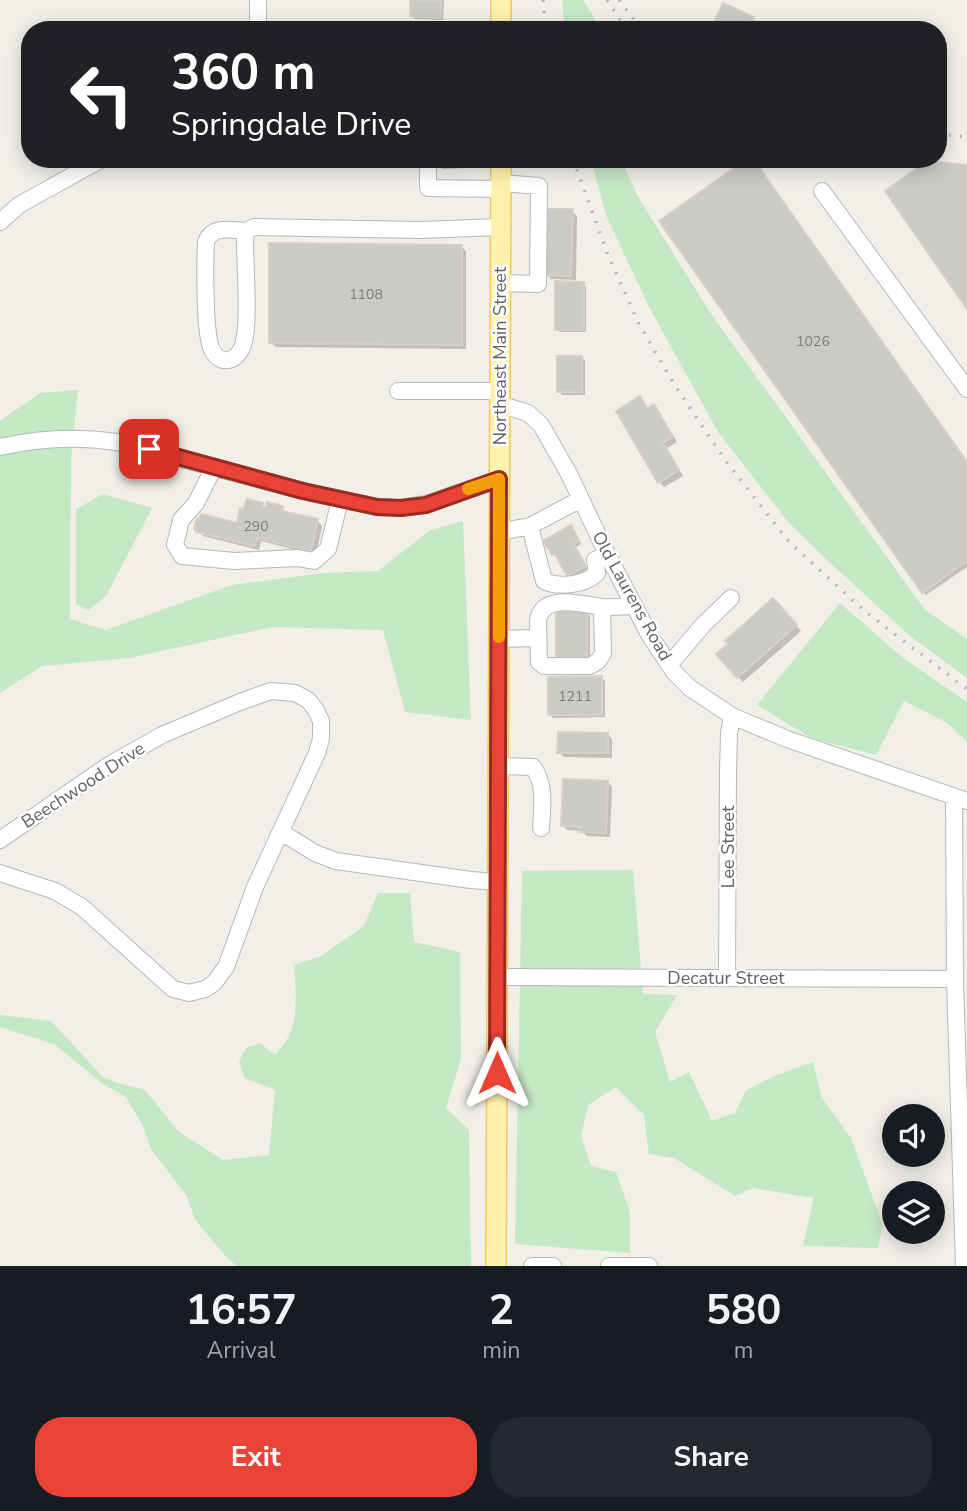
<!DOCTYPE html>
<html lang="en">
<head>
<meta charset="utf-8">
<style>
  :root { --surface:#171b24; --page:#242831; --text:#f1f3f6; --muted:#9ea1a6; --accent:#ea4335 }
  body { margin:0; font-family:"Nunito Sans",sans-serif; background:var(--page); color:var(--text); height:100vh; display:flex; flex-direction:column; font-size:26px; white-space:nowrap }
  * { box-sizing:border-box; margin:0 }
  p { font-size:23px; color:var(--muted) }
  .icon { flex:none; width:38px; height:38px; fill:none; stroke:currentColor; stroke-width:2; stroke-linecap:round; stroke-linejoin:round }
  .map { position:relative; height:1266px; overflow:hidden }
  .drawer { display:flex; flex-direction:column; background:var(--surface); flex:1 }
  .drawer>* { flex:none }
  .top-card { position:absolute; left:21px; top:21px; width:926px; height:147px; border-radius:28px; box-shadow:0 4px 18px #0003; background:#202124; color:#fff; overflow:hidden }
  .tools { position:absolute; left:882px; top:1104px; display:grid; gap:14px }
  .tools a { display:grid; place-items:center; width:63px; height:63px; border-radius:50%; background:var(--surface); box-shadow:0 4px 18px #0003; font-size:35px }
  .pin { position:absolute; display:grid; place-items:center; width:60px; height:60px; color:#fff; margin:-30px; border-radius:14px; box-shadow:0 4px 10px #0006 }
  .me { position:absolute; width:77px; margin:-38px; rotate:0deg; stroke-linejoin:round; filter:drop-shadow(0 0 5px #0008) }
  .turn { display:flex; align-items:center; gap:24px; height:147px; padding:0 35px; font-size:32px }
  .turn .icon { width:91px; height:91px; stroke-width:2.5 }
  .turn b { display:block; font-size:49px; line-height:60px }
  .eta { display:flex; justify-content:space-evenly; align-items:center; height:119px; text-align:center }
  .eta b { font-size:42px; font-weight:700; line-height:49px }
  .action { display:flex; gap:14px; margin-top:auto; padding:14px 35px }
  .action a { flex:1; height:80px; border-radius:28px; background:var(--accent); color:#fff; font-size:28px; font-weight:700; line-height:80px; text-align:center }
  .action a+a { background:var(--page); color:var(--text) }
  .map>svg:first-child { display:block }
</style>
</head>
<body>
<div class="map">
<svg width="967" height="1266" viewBox="0 0 967 1266">
  <rect width="100%" height="100%" fill="#f1efe8"/>
  <path fill="#c5e8c5" d="M 562,0 L 583,0 L 594,17 L 598,30 L 565,30 Z
    M 591,159 L 621,159 L 637,195 L 709,311 L 925,610 L 967,639 L 967,678 L 910,636 L 827,560 L 789,523 L 718,432 L 648,305 L 606,215 Z
    M 78,390 L 71,459 L 70,619 L 106,630 L 232,585 L 323,573 L 378,571 L 429,531 L 463,521 L 471,720 L 405,712 L 383,630 L 272,627 L 129,658 L 42,666 L 0,693 L 0,421 L 40,393 Z
    M 103,494 L 152,508 L 106,596 L 89,610 L 76,605 L 76,509 Z
    M 840,603 L 902,657 L 967,702 L 967,742 L 947,723 L 904,701 L 876,755 L 811,738 L 757,705 Z
    M 633,870 L 643,994 L 677,995 L 655,1032 L 670,1082 L 689,1072 L 712,1121 L 735,1113 L 746,1090 L 777,1075 L 813,1062 L 822,1098 L 851,1138 L 883,1225 L 878,1248 L 803,1246 L 814,1198 L 753,1188 L 735,1196 L 674,1158 L 649,1154 L 644,1115 L 616,1087 L 588,1105 L 581,1136 L 591,1166 L 616,1172 L 630,1212 L 630,1253 L 515,1244 L 522,871 Z
    M 378,893 L 410,893 L 414,942 L 460,952 L 461,1059 L 446,1108 L 469,1130 L 471,1266 L 237,1266 L 228,1259 L 196,1221 L 186,1195 L 151,1149 L 142,1124 L 126,1097 L 103,1084 L 54,1044 L 0,1027 L 0,1015 L 51,1021 L 103,1077 L 120,1084 L 145,1090 L 179,1132 L 223,1160 L 269,1155 L 275,1090 L 245,1078 L 239,1062 L 246,1048 L 260,1043 L 275,1055 C 301,1030 296,998 294,965 L 321,956 L 364,926 Z"/>
  <path fill="#0003" d="M 412,0 L 444,0 L 443,20 L 415,19 L 412,16 Z
    M 724,5 L 753,19 L 757,22 L 753,30 L 728,30 L 722,27 Z
    M 439,159 L 478,159 L 478,162 L 468,162 L 469,168 L 443,169 L 439,165 Z
    M 572,211 L 577,216 L 576,280 L 551,279 L 546,274 Z
    M 461,246 L 466,251 L 466,349 L 276,347 L 271,343 Z
    M 583,283 L 586,287 L 586,332 L 560,332 L 557,329 Z
    M 582,358 L 585,361 L 585,395 L 562,395 L 559,391 Z
    M 640,399 L 648,409 L 653,406 L 658,411 L 677,442 L 667,448 L 683,476 L 664,487 L 660,482 Z
    M 967,463 L 967,567 L 926,595 L 923,592 Z
    M 262,504 L 267,510 L 282,507 L 287,514 L 318,521 L 322,526 L 316,555 L 261,541 L 259,550 L 203,536 L 196,529 L 238,525 Z
    M 574,531 L 581,544 L 576,547 L 588,569 L 572,578 L 558,557 L 553,554 Z
    M 773,600 L 801,631 L 743,682 L 718,655 Z
    M 587,613 L 590,616 L 590,663 L 561,663 Z
    M 601,678 L 605,681 L 605,717 L 553,718 L 550,714 Z
    M 608,735 L 612,739 L 612,758 L 564,757 L 559,752 Z
    M 607,782 L 612,787 L 610,837 L 587,836 L 582,831 L 567,830 L 563,825 Z"/>
  <path fill="#cccac5" stroke="#d6d1c6" stroke-width="2" d="M 410,0 L 441,0 L 440,18 L 410,16 Z
    M 723,3 L 754,17 L 748,30 L 729,30 L 716,24 L 718,21 L 715,20 Z
    M 437,159 L 471,159 L 466,159 L 466,166 L 437,166 Z
    M 747,159 L 753,159 L 967,462 L 967,561 L 922,593 L 659,221 Z
    M 927,161 L 967,165 L 967,309 L 885,191 Z
    M 546,209 L 573,209 L 571,276 L 544,275 Z
    M 269,243 L 462,245 L 462,345 L 269,343 Z
    M 555,281 L 584,282 L 584,330 L 555,330 Z
    M 557,356 L 582,356 L 582,392 L 557,392 Z
    M 640,396 L 647,408 L 654,404 L 673,437 L 663,443 L 679,470 L 658,483 L 616,411 Z
    M 247,499 L 263,503 L 262,506 L 266,507 L 267,502 L 283,506 L 282,511 L 318,519 L 311,551 L 257,538 L 255,546 L 196,532 L 194,529 L 197,518 L 199,519 L 201,514 L 237,523 L 240,508 L 243,509 Z
    M 571,525 L 579,540 L 573,543 L 586,566 L 567,576 L 555,554 L 552,555 L 543,541 Z
    M 773,598 L 797,625 L 737,678 L 716,654 L 728,644 L 725,641 Z
    M 556,611 L 587,611 L 587,660 L 556,660 Z
    M 602,676 L 602,715 L 548,715 L 548,677 Z
    M 558,732 L 608,733 L 608,753 L 557,753 Z
    M 563,779 L 608,781 L 606,833 L 580,832 L 580,827 L 561,826 Z"/>
  <g fill="none" stroke-linecap="round" stroke-linejoin="round">
    <g stroke="#b5b8bc" stroke-width="18">
      <path id="minor" d="M 258,30 L 258,0
        M 428,159 L 428,188 L 500,189
        M 822,191 L 967,389
        M 0,222 L 19,205 L 102,159
        M 246,231 C 231,230 212,225 206,242 C 205,263 204,334 212,350 C 222,368 238,360 243,345 C 250,322 245,268 245,241 L 246,231 L 254,227 L 420,230 L 500,227
        M 500,283 L 538,284 L 539,186 L 501,183
        M 398,391 L 499,391
        M 499,404 L 528,413 L 541,425 L 569,474 L 607,554 L 650,636 L 674,672 L 690,688 L 732,716 L 787,739 L 967,801
        M 0,447 C 39,438 77,436 117,442 L 303,491 L 378,507 L 401,508 L 426,504 L 499,479
        M 214,467 L 196,503 L 181,520 L 175,545 L 182,556 L 234,561 L 298,558 L 314,561 L 328,549 L 340,500
        M 581,499 L 530,526 L 544,581 C 559,588 586,585 597,573 L 595,560 L 607,554
        M 499,532 L 530,526
        M 602,607 L 603,653 C 600,660 597,663 589,666 L 544,666 L 539,662 L 538,620 C 543,593 582,604 601,607 C 611,608 624,606 634,606
        M 499,639 L 537,638
        M 669,665 L 703,625 L 731,598
        M 499,766 L 533,767 C 546,785 542,807 541,828
        M 954,797 L 955,979 L 964,1266
        M 281,832 L 315,853 L 336,861 L 471,880 L 497,882
        M 0,840 L 109,765 L 162,735 L 240,702 L 271,691 L 295,693 L 308,700 L 316,710 L 321,721 L 321,739 L 317,753 L 255,887 L 226,967 L 214,983 L 205,989 L 189,993 L 173,989 L 82,907 L 55,891 L 0,873
        M 497,977 L 955,979
        M 727,978 L 728,772 L 729,733 L 732,716
        M 532,1266 L 553,1266
        M 609,1266 L 649,1266"/>
    </g>
    <g stroke="#f2c960" stroke-width="22">
      <path id="major" d="M 501,0 L 501,30
        M 496,1266 L 501,159"/>
    </g>
    <use href="#minor" stroke="#fff" stroke-width="16"/>
    <use href="#major" stroke="#fff2af" stroke-width="19"/>
    <path stroke="#b6b7b8" stroke-width="3.5" stroke-dasharray="2 9" stroke-linecap="butt" d="M 543,0 L 546,30
      M 607,0 L 627,30
      M 619,0 L 642,30
      M 938,134 L 967,137
      M 573,159 L 608,255 L 638,322 L 674,384 L 725,460 L 790,543 L 867,613 L 967,689"/>
  </g>
  <g fill="none" stroke-linecap="round" stroke-linejoin="round">
    <g stroke="#982c22" stroke-width="18">
      <path id="route" d="M 149,449 L 303,491 L 377,507 L 401,508 L 426,505 L 499,479 L 497,1073"/>
    </g>
    <use href="#route" stroke="#ea4335" stroke-width="12"/>
    <path stroke="#f59e0b" stroke-width="12" d="M 468,489 L 499,479 L 499,637"/>
  </g>
  <g text-anchor="middle" dominant-baseline="central" stroke-width="5" stroke-linejoin="round" paint-order="stroke">
    <g font-size="14" fill="#7a7d7f">
      <text x="366" y="294">1108</text>
      <text x="813" y="341">1026</text>
      <text x="256" y="526">290</text>
      <text x="575" y="696">1211</text>
    </g>
    <g font-size="18" fill="#5f6368" stroke="#fff">
      <text transform="translate(500 356) rotate(-90)">Northeast Main Street</text>
      <text transform="translate(632 596) rotate(61)">Old Laurens Road</text>
      <text transform="translate(83 785) rotate(-33)">Beechwood Drive</text>
      <text transform="translate(728 847) rotate(-90)">Lee Street</text>
      <text x="726" y="978">Decatur Street</text>
    </g>
  </g>
</svg>
<div class="tools">
<a><svg class="icon" aria-label="sound" viewBox="0 0 24 24"><path d="M4 9h4l5-4v14l-5-4H4zM17 9q2 3 0 6"/></svg></a>
<a><svg class="icon" aria-label="layers" viewBox="0 0 24 24"><path d="M12 4l9 5-9 5-9-5zM3 14l9 5 9-5"/></svg></a>
</div>
<div class="pin" style="left:149px;top:449px;background:#d93025"><svg class="icon" aria-label="arrive" viewBox="0 0 24 24"><path d="M6 21V4h12l-3 4 3 4H6"/></svg></div>
<svg class="me" style="left:497px;top:1073px" viewBox="-20 -20 40 40"><path d="M0-17L14 15 0 8-14 15z" fill="#ea4335" stroke="#fff" stroke-width="4"/></svg>
<div class="top-card">
<div class="turn"><svg class="icon" aria-label="left" viewBox="0 0 24 24"><path d="M17 20v-9H6M10 6l-5 5 5 5"/></svg><div><b>360 m</b>Springdale Drive</div></div>
</div>
</div>
<section class="drawer">
<div class="eta">
<div><b>16:57</b><p>Arrival</p></div>
<div><b>2</b><p>min</p></div>
<div><b>580</b><p>m</p></div>
</div>
<div class="action"><a>Exit</a><a>Share</a></div>
</section>
</body>
</html>
